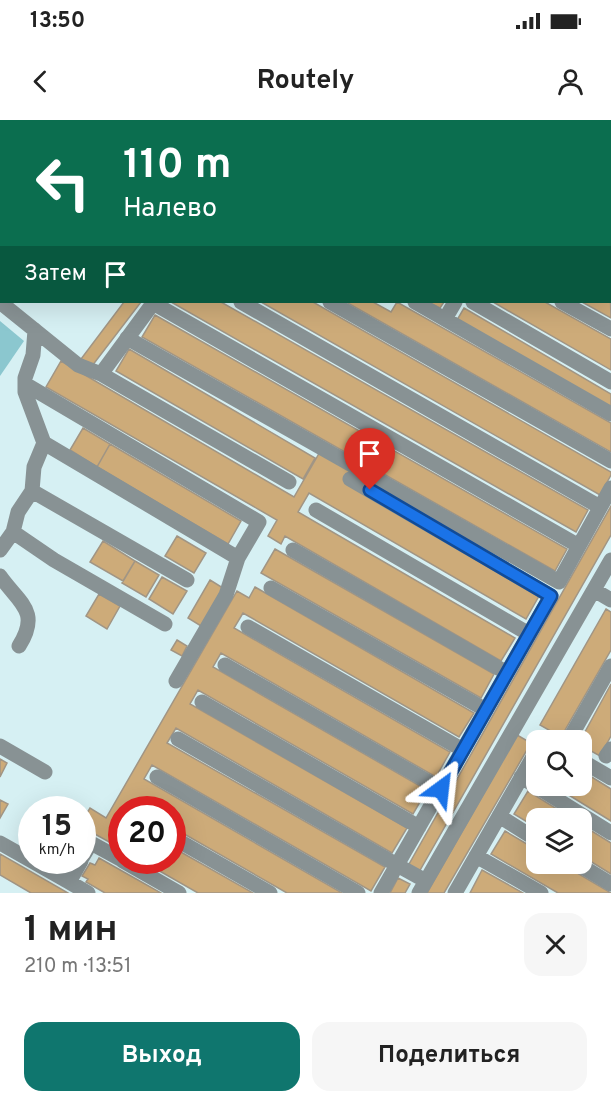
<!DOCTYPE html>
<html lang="ru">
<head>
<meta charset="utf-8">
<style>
  :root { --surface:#fff; --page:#f6f6f6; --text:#222; --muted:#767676; --accent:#0f766e }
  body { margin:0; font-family:Overpass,sans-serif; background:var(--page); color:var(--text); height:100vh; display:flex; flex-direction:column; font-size:22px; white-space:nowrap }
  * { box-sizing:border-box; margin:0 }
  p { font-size:20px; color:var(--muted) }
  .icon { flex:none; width:33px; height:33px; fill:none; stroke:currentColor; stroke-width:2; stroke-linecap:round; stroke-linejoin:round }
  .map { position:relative; height:773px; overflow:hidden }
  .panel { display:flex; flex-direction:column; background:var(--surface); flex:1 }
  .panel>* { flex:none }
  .guide { position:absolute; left:0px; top:0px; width:612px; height:183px; box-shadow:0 6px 24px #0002; background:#0b6e4f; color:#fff; overflow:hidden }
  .fabs { position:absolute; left:526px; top:610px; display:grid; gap:12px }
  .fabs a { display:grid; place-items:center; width:66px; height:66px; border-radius:12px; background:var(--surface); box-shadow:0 6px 24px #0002; font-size:30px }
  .speed { position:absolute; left:18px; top:676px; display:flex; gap:12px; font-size:30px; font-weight:700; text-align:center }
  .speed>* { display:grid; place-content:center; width:78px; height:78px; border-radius:50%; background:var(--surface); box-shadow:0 6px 24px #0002; line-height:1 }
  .speed small { font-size:15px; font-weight:400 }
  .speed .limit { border:9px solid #d22; background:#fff; color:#111 }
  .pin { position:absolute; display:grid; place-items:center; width:51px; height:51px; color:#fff; margin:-62px -26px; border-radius:50% 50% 50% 0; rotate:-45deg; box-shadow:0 0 6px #0007 }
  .pin .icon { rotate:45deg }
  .me { position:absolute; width:66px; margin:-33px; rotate:30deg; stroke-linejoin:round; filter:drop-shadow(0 0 4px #0008) }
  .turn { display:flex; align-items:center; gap:21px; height:126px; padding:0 24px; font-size:27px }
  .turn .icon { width:78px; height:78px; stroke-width:2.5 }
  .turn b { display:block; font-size:42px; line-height:51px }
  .then { display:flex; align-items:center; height:57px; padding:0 24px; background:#0003; gap:12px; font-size:22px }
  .round { display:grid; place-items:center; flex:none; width:63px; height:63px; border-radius:18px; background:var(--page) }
  .headline { display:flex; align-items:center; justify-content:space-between; height:102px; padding:0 24px }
  h1 { font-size:36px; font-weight:700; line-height:45px }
  .cta { display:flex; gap:12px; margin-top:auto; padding:12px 24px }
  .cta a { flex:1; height:69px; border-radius:18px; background:var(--accent); color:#fff; font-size:24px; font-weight:700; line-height:69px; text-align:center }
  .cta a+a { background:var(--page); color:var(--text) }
  .status { display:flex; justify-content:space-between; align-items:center; height:42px; padding:0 30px; background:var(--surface); direction:ltr }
  .status svg { height:16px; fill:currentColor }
  header { display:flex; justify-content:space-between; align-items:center; height:78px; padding:0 24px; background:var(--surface); font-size:27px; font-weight:700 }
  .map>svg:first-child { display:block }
</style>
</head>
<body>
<div class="status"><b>13:50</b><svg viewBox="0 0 49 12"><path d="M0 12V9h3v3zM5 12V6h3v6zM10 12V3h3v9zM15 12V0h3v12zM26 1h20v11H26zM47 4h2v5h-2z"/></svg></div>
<header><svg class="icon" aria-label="back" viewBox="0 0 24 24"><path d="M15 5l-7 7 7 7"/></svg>Routely<svg class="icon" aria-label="person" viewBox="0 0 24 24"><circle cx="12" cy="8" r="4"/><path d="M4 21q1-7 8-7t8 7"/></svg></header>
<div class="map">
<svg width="611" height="773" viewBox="0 0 611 773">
  <rect width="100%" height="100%" fill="#d6f0f3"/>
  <path fill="#8bc7cf" d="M 0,201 L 24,221 L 0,256 Z"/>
  <path fill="#cdab79" stroke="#a19584" stroke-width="1.5" d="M 376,0 L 419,0 L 422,2 L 375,2 Z
    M 454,0 L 498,0 L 497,2 Z
    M 516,0 L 548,0 L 515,2 Z
    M 568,0 L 592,0 L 595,2 L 567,2 Z
    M 2,43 L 2,112 L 0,111 Z
    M 610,168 L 611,198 L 582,182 L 610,182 Z
    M 124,182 L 141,182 L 92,246 L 81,239 Z
    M 171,182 L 221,182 L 588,390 L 576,412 Z
    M 261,182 L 313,182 L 611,352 L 611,355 L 600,375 Z
    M 346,182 L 373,182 L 391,192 L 397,182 L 611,303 L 611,332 Z
    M 428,182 L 444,182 L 440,188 Z
    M 493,182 L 545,182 L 611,219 L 611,250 Z
    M 464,188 L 611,274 L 611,289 L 457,200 Z
    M 155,195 L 567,429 L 555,451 L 142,217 Z
    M 129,229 L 315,338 L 303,359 L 116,251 Z
    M 61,241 L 294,377 L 321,330 L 353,349 L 539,476 L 526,499 L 309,373 L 298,392 L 515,518 L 501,541 L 285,416 L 281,424 L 268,416 L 277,400 L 46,267 Z
    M 83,308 L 110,324 L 97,347 L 70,330 Z
    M 110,324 L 241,401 L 228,424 L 97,347 Z
    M 611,386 L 611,415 L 419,752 L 408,746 Z
    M 177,416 L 206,433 L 194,453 L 165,436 Z
    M 103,421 L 135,441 L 123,461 L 90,442 Z
    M 275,429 L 494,554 L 481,578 L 261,453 Z
    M 135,441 L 159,455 L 146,477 L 122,463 Z
    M 162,457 L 187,471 L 173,494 L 149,479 Z
    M 210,460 L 223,468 L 201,506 L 188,498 Z
    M 255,467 L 474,593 L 459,617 L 243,493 L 234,508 L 450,632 L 436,657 L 221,533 L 213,547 L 427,670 L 413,694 L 198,570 L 190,584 L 407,708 L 392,733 L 176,608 L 167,623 L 385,747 L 371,771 L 152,645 L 144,659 L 342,773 L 287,773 L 172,707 L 172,690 L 143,690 L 133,685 L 130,690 L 122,690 L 122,729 L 82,707 L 82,701 L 90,688 L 106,698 L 237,471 L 249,478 Z
    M 99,474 L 120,486 L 107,509 L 86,496 Z
    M 606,489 L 611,492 L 611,530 L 561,617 L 540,605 Z
    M 177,520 L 187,526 L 182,536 L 171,530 Z
    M 611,564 L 611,616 L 600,636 L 582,626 L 580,621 Z
    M 517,615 L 531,623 L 444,773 L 427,773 Z
    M 0,639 L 7,643 L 0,657 Z
    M 582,651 L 611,669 L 611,701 L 554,666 L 582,666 Z
    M 528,671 L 573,699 L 537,699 L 537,708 L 514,694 Z
    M 0,680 L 8,684 L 0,698 Z
    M 32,700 L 32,727 L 20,720 Z
    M 582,705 L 611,723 L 611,754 L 582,736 Z
    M 505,711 L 537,730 L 537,744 L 562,744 L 611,773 L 558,773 L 491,734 Z
    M 172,727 L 253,773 L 198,773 L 142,741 L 172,741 Z
    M 0,734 L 68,773 L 31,773 L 0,755 Z
    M 99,738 L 161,773 L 105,773 L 86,762 L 88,759 L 82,756 L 90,743 L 95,745 Z
    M 482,750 L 523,773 L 470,773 Z
    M 398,758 L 410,764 L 405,773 L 390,773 Z"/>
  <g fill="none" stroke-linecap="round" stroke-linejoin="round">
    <path stroke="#889294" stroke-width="15" d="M 438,0 L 440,2
      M 606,0 L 609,2
      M 509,2 L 510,0
      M 556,2 L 557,0
      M 610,53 L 611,54
      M 610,105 L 611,105
      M 610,156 L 611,156
      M 0,159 L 2,159
      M 0,182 L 78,245 L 101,254 L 154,182
      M 241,182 L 600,387
      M 330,182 L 611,341
      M 415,182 L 611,294
      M 473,182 L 611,262
      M 562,182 L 611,209
      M 153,183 L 579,426
      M 445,199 L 455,182
      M 127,218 L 559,462 L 611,368
      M 101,254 L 289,362
      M 25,264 L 259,402 L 238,438 L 44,323
      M 350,359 L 551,476 L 397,745 L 426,761
      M 32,371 L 187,460
      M 316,390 L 529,514
      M 13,412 L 54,440 L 165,504
      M 0,430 L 13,412 L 18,392 L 32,371 L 34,347 L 44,323 L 25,272 L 25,258 L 33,235 L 35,210
      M 293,430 L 507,553
      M 0,456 C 19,483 41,491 19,526
      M 271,468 L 486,590
      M 594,470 L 611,480
      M 248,507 L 463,630
      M 225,545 L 441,669
      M 176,561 L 226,475 L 238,438
      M 202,582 L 419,707
      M 571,616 L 611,546
      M 178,619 L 397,745 L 381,773
      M 542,621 L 544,618 L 549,621
      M 0,626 L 45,652
      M 606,636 L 611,629
      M 582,641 L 611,658
      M 157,657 L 358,773
      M 521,657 L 611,713
      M 499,696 L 537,720
      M 172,717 L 270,773
      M 0,723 L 32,741
      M 476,736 L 541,773
      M 82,738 L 91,723 L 122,740
      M 32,741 L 69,762
      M 81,741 L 69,762 L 88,773
      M 123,741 L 179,773
      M 578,744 L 611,764
      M 419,773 L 611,440
      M 455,773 L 537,630"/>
  </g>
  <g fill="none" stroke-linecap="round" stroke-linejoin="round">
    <g stroke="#114b97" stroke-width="15">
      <path id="route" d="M 370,370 L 551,476 L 441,669"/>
    </g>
    <use href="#route" stroke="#1a73e8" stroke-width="10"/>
  </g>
</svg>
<div class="fabs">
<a><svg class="icon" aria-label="search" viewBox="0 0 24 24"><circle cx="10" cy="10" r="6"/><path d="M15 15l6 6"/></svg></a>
<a><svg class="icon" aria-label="layers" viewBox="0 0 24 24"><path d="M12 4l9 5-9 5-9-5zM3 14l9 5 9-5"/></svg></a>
</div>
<div class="speed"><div>15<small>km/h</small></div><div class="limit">20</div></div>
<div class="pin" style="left:370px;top:370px;background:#d93025"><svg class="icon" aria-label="arrive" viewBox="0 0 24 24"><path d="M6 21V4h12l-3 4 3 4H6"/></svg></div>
<svg class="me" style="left:441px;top:669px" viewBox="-20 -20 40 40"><path d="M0-17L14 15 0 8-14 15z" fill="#1a73e8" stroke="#fff" stroke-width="4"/></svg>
<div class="guide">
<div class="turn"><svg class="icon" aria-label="left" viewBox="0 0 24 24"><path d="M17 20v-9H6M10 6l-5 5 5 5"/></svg><div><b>110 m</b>Налево</div></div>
<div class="then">Затем<svg class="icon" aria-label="arrive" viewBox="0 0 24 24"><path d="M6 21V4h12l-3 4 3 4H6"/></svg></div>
</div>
</div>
<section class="panel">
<div class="headline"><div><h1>1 мин</h1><p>210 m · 13:51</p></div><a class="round"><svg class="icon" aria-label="close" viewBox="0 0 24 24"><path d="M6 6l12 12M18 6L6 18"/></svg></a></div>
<div class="cta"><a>Выход</a><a>Поделиться</a></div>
</section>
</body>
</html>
